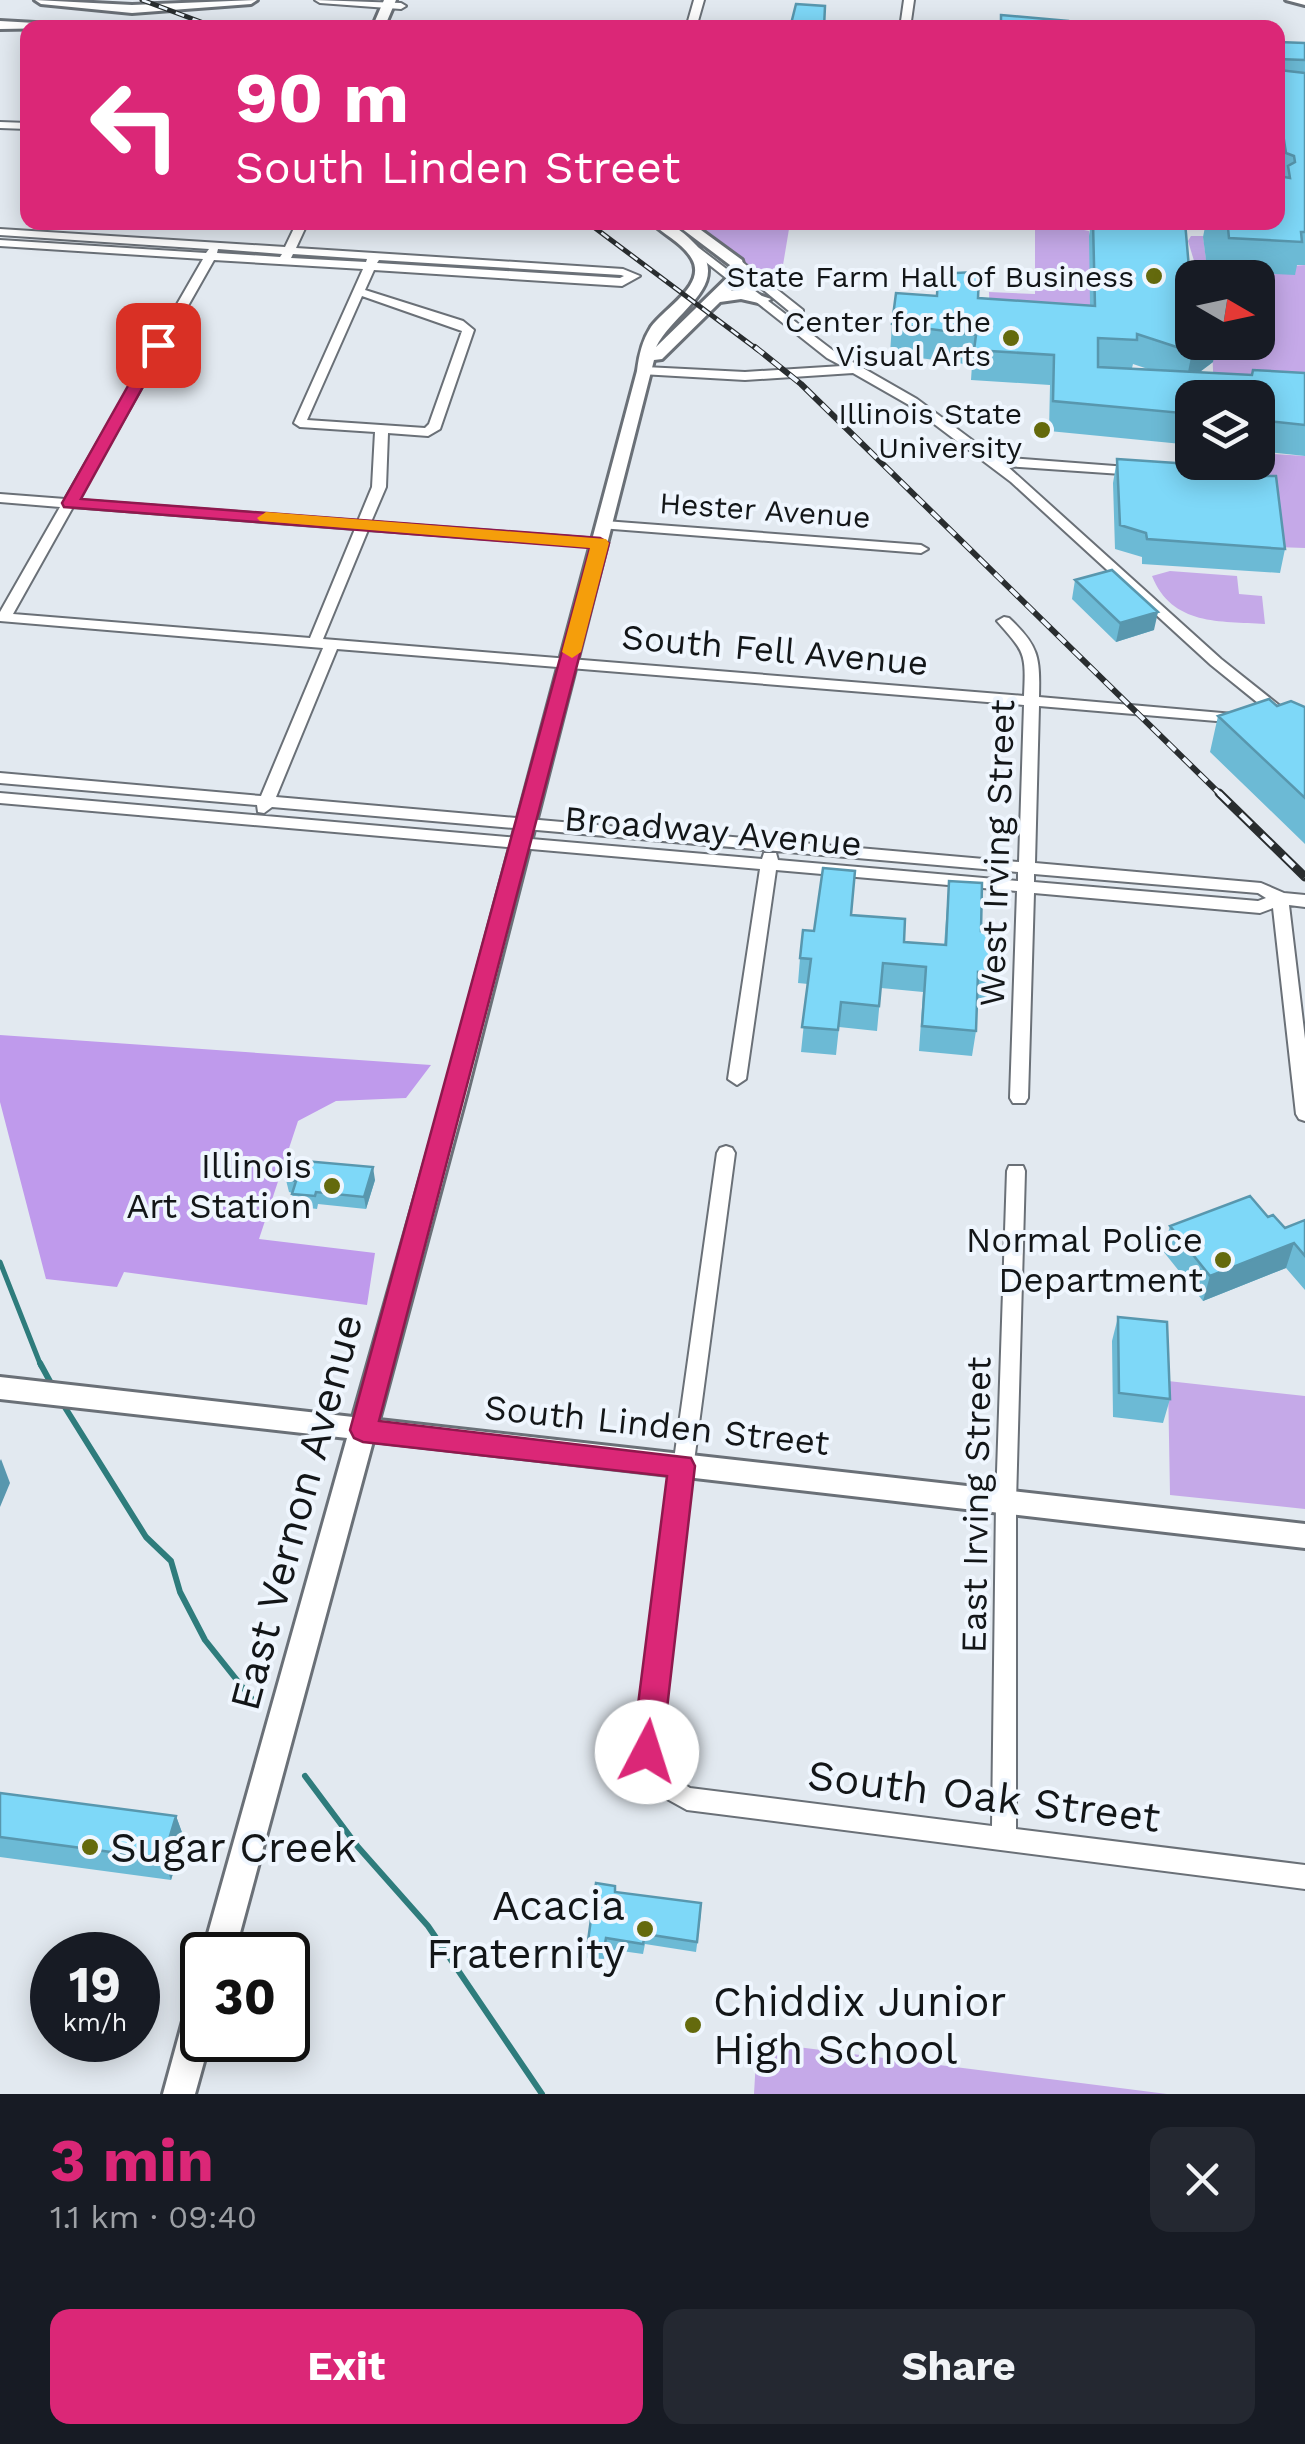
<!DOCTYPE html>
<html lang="en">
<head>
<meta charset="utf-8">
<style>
  :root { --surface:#171b24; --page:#242831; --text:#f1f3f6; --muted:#9ea1a6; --accent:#db2777 }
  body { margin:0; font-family:"Work Sans",sans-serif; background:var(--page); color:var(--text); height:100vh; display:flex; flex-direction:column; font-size:38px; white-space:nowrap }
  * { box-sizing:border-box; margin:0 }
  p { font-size:32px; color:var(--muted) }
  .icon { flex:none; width:55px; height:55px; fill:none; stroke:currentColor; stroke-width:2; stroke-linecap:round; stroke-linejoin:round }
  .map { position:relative; height:2094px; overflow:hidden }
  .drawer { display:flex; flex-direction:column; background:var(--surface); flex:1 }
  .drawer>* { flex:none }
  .top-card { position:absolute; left:20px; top:20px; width:1265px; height:210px; border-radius:20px; box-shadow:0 5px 25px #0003; background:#db2777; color:#fff; overflow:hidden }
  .needle { width:65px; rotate:99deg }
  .controls { position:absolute; left:1175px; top:260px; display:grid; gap:20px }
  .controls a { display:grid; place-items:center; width:100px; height:100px; border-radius:20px; background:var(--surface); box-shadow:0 5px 25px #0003; font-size:50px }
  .speed { position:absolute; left:30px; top:1932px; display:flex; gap:20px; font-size:50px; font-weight:700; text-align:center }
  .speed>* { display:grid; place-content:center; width:130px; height:130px; border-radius:50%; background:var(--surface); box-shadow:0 5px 25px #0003; line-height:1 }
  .speed small { font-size:25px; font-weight:400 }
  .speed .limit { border:5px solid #111; border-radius:15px; background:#fff; color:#111 }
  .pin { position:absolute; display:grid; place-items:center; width:85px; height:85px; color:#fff; margin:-42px; border-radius:20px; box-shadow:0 5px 15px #0006 }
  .me { position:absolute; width:110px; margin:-55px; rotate:5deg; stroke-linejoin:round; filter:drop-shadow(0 0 8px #0008) }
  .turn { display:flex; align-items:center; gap:35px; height:210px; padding:0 50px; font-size:45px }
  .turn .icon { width:130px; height:130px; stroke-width:2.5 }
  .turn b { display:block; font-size:70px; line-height:85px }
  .round { display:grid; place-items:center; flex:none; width:105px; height:105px; border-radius:20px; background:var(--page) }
  .head { display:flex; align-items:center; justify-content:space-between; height:170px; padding:0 50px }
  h1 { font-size:60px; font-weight:700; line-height:75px; color:var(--accent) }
  .button { display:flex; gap:20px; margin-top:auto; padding:20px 50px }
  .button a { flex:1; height:115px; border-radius:20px; background:var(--accent); color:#fff; font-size:40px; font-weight:700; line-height:115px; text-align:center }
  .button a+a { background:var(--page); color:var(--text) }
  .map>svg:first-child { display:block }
</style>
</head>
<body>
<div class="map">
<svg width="1305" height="2094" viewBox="0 0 1305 2094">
  <rect width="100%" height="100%" fill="#e2e9f0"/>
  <path fill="#c5a9e8" d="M 688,223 L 790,223 L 779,289 Z
    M 1035,223 L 1084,223 L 1084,230 L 1089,231 L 1092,272 L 1088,273 L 1088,283 L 1094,284 L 1095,300 L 1090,300 L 1090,311 L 1192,288 L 1192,337 L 990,320 L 989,292 L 1035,294 Z
    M 1191,236 L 1203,236 L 1206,259 L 1221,261 L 1223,271 L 1305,265 L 1305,404 L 1214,397 L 1212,343 L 1258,342 L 1258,278 L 1192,278 L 1192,283 L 1190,276 L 1198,274 L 1188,241 Z
    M 1258,448 L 1259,453 L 1305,456 L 1305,548 L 1276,547 L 1211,463 L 1258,462 Z
    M 1170,571 L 1237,576 L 1239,594 L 1262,596 L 1265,624 C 1220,621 1172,626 1152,576 Z
    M 1168,1381 L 1305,1396 L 1305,1509 L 1170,1495 Z
    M 757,2042 L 758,2042 L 1167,2094 L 754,2094 Z"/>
  <path fill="#bf9aec" d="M 0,1035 L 431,1065 L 406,1098 L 336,1101 L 298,1121 L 259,1239 L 375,1253 L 367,1305 L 124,1272 L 117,1287 L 46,1279 L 0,1102 Z"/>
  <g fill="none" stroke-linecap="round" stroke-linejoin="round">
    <path stroke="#2e7c7c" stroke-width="5" d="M 0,1262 L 41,1366"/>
    <path stroke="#2e7c7c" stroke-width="6" d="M 40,1363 L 53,1387
      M 61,1401 L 146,1537 L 171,1561 L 180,1592 L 205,1640 L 252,1699
      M 305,1776 L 358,1847 L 428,1926 L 542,2094"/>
    <g stroke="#6a7077" stroke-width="4">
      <path id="minor" d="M 315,0 L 401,3 L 406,6 L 401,9 L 320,3 Z
        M 694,0 L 704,0 L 696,28 L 686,28 Z
        M 904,0 L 914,0 L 910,28 L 900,28 Z
        M 0,122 L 28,123 L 28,129 L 0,128 Z
        M 297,222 L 308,222 L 296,248 L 623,269 L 640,276 L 622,286 L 374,270 L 365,290 L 463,321 L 474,330 L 440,429 L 428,436 L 388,433 L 386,487 L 371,522 L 600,539 L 607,543 L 600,547 L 368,530 L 323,639 L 1024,696 C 1026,652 1025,653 997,621 L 1004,617 L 1009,618 C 1039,646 1040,657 1039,697 L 1245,715 L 1247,718 L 1245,721 L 1240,723 L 1039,706 L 1035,863 L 1261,883 L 1284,893 L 1305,895 L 1305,907 L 1289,905 L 1305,1039 L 1305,1121 L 1299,1119 L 1296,1114 L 1273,908 L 1260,913 L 1034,893 L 1028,1098 L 1025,1103 L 1013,1103 L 1010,1098 L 1017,891 L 776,870 L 746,1079 L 737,1085 L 728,1079 L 760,869 L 0,803 L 0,793 L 762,859 L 764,853 L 776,853 L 778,860 L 1018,881 L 1018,872 L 272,807 L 264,813 L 258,812 L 257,805 L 0,783 L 0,773 L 261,796 L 323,648 L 0,621 L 0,612 L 60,507 L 0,502 L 0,494 L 65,499 L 203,259 L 0,246 L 0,240 L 206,253 L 209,249 L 0,235 L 0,229 L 285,247 ZM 218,249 L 282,254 L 280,257 L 217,253 ZM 293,254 L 367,259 L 366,262 L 291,258 ZM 214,260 L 363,269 L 294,423 L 300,427 L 375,432 L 372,487 L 358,521 L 78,500 ZM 379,260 L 621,275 L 624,276 L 620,278 L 377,263 ZM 362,296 L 462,331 L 429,424 L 425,428 L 307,420 ZM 73,507 L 355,529 L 310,638 L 13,614 ZM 337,649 L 1024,705 L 1019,862 L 276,797 ZM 1034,874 L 1258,893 L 1266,898 L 1258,901 L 1034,882 Z
        M 682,235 L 835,352 L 917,399 L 995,457 L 1141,468 L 1141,474 L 1136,475 L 1007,466 L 1221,659 L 1305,726 L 1305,739 L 1300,737 L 1211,665 L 1011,482 L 909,405 L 853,373 L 745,380 L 641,374 L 639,371 L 645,367 L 745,372 L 842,366 L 827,358 L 678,240 L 676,238 Z
        M 733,261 L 741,261 L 803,310 L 803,316 L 795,316 L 733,265 Z
        M 605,521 L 921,545 L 928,549 L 921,553 L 600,528 L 598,525 Z
        M 726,1146 L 732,1148 L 735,1153 L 660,1717 C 658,1758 653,1766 690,1788 L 992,1826 L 996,1502 L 1007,1171 L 1009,1166 L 1023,1166 L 1025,1171 L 1016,1502 L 1016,1829 L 1305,1865 L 1305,1889 L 687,1810 L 649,1789 L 636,1752 L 638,1717 L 717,1153 L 720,1148 Z"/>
    </g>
    <g stroke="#6a7077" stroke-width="6">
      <path id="major" d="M 35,0 L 132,5 L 257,0 L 251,4 L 132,13 L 41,4 Z
        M 384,0 L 396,0 L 384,28 L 372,28 Z
        M 1286,0 L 1305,0 L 1305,5 Z
        M 0,21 L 53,24 L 59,28 L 0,29 Z
        M 651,222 C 669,222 681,229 693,242 C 736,284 675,309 656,347 L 731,274 L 730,265 L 673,222 L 690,222 L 742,260 L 746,275 L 731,291 L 741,289 L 771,299 L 763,304 L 741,299 L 720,302 L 662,359 L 654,360 L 467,1092 L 379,1420 L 1305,1524 L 1305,1548 L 373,1441 L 234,1955 L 202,1955 L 347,1438 L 0,1399 L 0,1377 L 353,1417 L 445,1092 L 637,371 C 639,355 642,341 651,327 C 664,308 707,285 692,259 C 683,243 664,235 651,222 Z
        M 202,1994 L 202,2040 L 210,2040 L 195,2094 L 163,2094 L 186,2010 L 191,1999 Z"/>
    </g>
    <use href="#minor" fill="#fff" fill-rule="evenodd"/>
    <use href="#major" fill="#fff" fill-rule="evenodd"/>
    <g stroke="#292d2f" stroke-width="5">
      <path id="rail-far2" d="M 142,0 L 217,28
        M 587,222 L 758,350"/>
    </g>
    <g stroke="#292d2f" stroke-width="6">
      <path id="rail-far1" d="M 755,347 L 801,384 L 1222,796"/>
    </g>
    <g stroke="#292d2f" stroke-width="9">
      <path id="rail" d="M 1219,793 L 1305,877"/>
    </g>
    <use href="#rail-far2" stroke="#eff6fe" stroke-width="2.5" stroke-dasharray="9" stroke-linecap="butt"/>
    <use href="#rail-far1" stroke="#eff6fe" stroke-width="4" stroke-dasharray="11" stroke-linecap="butt"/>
    <use href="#rail" stroke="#eff6fe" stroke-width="5" stroke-dasharray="15" stroke-linecap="butt"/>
  </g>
  <path fill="#6cbad5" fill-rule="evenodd" d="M 1278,42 L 1305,43 L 1305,265 L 1297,265 L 1295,275 L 1222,271 L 1221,261 L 1206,260 L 1203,237 L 1206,222 L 1278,222 Z
    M 1091,222 L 1185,222 L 1192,342 L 1213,362 L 1200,372 L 1252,375 L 1305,373 L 1305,456 L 1258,451 L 1258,398 L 1192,398 L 1192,445 L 1049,431 L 1050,385 L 971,380 L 972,365 L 890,354 L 892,324 L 978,298 L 1090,305 L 1089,236 ZM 1133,364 L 1148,369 L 1132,368 Z
    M 1117,459 L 1265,476 L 1285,549 L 1280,573 L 1142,564 L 1142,557 L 1115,549 L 1113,483 Z
    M 1075,580 L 1154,630 L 1116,642 L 1072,599 Z
    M 1277,706 L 1305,707 L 1305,844 L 1210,752 L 1218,716 Z
    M 949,881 L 981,931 L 994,974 L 990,999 L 977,998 L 976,1031 L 972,1056 L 919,1051 L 923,992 L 881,988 L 877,1031 L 839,1027 L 836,1055 L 801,1052 L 808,984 L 798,983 L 800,958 L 814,931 L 851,915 L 904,942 L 944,945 Z
    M 286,1180 L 375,1180 L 366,1209 L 318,1204 L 317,1209 L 294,1206 L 292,1193 L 289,1192 Z
    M 1268,1217 L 1285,1228 L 1305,1220 L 1305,1290 L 1286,1268 L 1203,1301 L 1163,1251 L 1170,1226 Z
    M 1118,1317 L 1170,1399 L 1163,1423 L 1113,1417 L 1112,1341 Z
    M 0,1793 L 176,1816 L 184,1838 L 171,1880 L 0,1857 Z
    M 616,1892 L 701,1914 L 696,1952 L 645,1944 L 643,1954 L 607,1949 L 604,1959 L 587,1958 L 587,1948 Z"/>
  <path fill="#5897ae" d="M 1205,342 L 1217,342 L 1213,362 L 1186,382 L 1192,352 Z
    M 1158,612 L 1154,630 L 1116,642 L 1120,623 Z
    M 373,1167 L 375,1180 L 366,1209 L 364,1197 Z
    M 1294,1243 L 1286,1268 L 1203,1301 L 1210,1276 Z
    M 1,1459 L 10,1483 L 0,1507 L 0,1461 Z
    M 176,1816 L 184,1838 L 171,1880 L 163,1859 Z"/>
  <path fill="#7ed8f8" stroke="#5897ae" stroke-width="2.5" d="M 796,4 L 825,6 L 824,28 L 790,28 Z
    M 1001,15 L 1068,21 L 1068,28 L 1001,28 Z
    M 1278,42 L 1305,43 L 1305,60 L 1278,59 Z
    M 1279,70 L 1305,73 L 1305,232 L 1301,232 L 1302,242 L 1229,238 L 1228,228 L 1212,227 L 1211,222 L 1278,222 L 1278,176 L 1290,178 L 1288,166 L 1295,162 L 1294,156 L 1286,153 L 1278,102 Z
    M 1093,222 L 1185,222 L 1192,303 L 1192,342 L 1205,342 L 1192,352 L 1137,334 L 1137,340 L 1098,338 L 1098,367 L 1252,375 L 1253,370 L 1305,373 L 1305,425 L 1258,420 L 1258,398 L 1192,398 L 1192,414 L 1053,401 L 1054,355 L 974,350 L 976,335 L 892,324 L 896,293 L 937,296 L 938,274 L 974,272 L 974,276 L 979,276 L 978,298 L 1095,306 Z
    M 1117,459 L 1264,469 L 1265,476 L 1276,476 L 1285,549 L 1147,539 L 1146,533 L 1120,525 Z
    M 1112,570 L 1158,612 L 1120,623 L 1075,580 Z
    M 1269,699 L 1277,706 L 1291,701 L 1305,707 L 1305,798 L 1218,716 Z
    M 823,868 L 855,871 L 851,915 L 905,919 L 904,942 L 946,945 L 949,881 L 982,883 L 981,931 L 996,932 L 994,974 L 978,972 L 976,1031 L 922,1026 L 926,967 L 883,963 L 879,1006 L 841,1002 L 838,1030 L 802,1027 L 811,959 L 800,958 L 803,930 L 814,931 Z
    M 293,1160 L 373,1167 L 364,1197 L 316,1192 L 315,1196 L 292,1194 L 296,1181 L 286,1180 Z
    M 1250,1196 L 1268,1217 L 1273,1215 L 1285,1228 L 1305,1220 L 1305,1256 L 1294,1243 L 1210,1276 L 1170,1226 Z
    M 1118,1317 L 1167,1322 L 1170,1399 L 1119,1393 Z
    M 0,1793 L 176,1816 L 163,1859 L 0,1837 Z
    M 596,1883 L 615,1886 L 615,1892 L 701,1903 L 697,1942 L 645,1934 L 643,1944 L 606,1938 L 604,1949 L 587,1948 Z"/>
  <path fill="#db2777" stroke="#8e194d" stroke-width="2.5" d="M 158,340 L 166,345 L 81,499 L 600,538 L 609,543 L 379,1421 L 691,1458 L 695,1466 L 662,1752 L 657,1761 L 647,1765 L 636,1761 L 632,1752 L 667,1476 L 363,1442 L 354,1438 L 350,1430 L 590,548 L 64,507 L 62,503 L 151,345 Z"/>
  <path fill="#f59e0b" d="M 266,512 L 606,539 L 609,543 L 581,652 L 572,658 L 562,652 L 590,548 L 260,521 L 257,518 Z"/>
  <g fill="#646a0d" stroke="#eff6fe" stroke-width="4">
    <circle cx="1154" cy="276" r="10"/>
    <circle cx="1011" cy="338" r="10"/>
    <circle cx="1042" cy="430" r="10"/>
    <circle cx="332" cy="1186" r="10"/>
    <circle cx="1223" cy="1260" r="10"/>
    <circle cx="90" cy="1847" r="10"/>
    <circle cx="645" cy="1929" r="10"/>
    <circle cx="693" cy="2025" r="10"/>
  </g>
  <g text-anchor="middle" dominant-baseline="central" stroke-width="8" stroke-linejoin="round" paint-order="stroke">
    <g font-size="30" fill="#131618" stroke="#eff6fe" text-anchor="end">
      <text x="1134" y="276">State Farm Hall of Business</text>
      <text x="991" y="321">Center for the<tspan x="991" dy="34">Visual Arts</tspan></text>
      <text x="1022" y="413">Illinois State<tspan x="1022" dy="34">University</tspan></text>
    </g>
    <g font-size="30" fill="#131618" stroke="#eff6fe">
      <text transform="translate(765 510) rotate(4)">Hester Avenue</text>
    </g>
    <g font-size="35" fill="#131618" stroke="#eff6fe">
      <text transform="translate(775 650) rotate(5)">South Fell Avenue</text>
      <text transform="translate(713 831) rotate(5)">Broadway Avenue</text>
      <text transform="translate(997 853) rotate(-88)">West Irving Street</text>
      <text transform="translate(657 1425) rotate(6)">South Linden Street</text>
      <text transform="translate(976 1505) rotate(-89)">East Irving Street</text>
    </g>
    <g font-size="35" fill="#131618" stroke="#eff6fe" text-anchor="end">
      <text x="312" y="1166">Illinois<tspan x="312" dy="40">Art Station</tspan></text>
      <text x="1203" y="1240">Normal Police<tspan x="1203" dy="40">Department</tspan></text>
    </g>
    <g font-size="42" fill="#131618" stroke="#eff6fe">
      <text transform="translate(296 1512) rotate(-75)">East Vernon Avenue</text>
      <text transform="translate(984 1796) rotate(7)">South Oak Street</text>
    </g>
    <g font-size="42" fill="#131618" stroke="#eff6fe" text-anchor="start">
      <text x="110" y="1847">Sugar Creek</text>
      <text x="625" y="1905" text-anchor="end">Acacia<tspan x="625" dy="48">Fraternity</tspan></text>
      <text x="713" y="2001">Chiddix Junior<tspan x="713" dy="48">High School</tspan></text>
    </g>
  </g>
</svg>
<div class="controls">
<a><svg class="needle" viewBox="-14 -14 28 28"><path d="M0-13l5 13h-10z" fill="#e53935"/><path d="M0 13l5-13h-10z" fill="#9ea1a6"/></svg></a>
<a><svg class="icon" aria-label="layers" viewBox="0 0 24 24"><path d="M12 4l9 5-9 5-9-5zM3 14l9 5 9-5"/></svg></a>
</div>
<div class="speed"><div>19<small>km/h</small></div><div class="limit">30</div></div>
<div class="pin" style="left:158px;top:345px;background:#d93025"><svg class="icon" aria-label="arrive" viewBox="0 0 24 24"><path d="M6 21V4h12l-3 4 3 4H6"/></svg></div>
<svg class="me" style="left:647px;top:1752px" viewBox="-20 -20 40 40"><circle r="19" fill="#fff"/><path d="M0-13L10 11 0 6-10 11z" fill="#db2777"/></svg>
<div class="top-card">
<div class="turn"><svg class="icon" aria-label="left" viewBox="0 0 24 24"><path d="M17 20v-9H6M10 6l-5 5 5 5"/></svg><div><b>90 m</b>South Linden Street</div></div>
</div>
</div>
<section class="drawer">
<div class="head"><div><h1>3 min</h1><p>1.1 km · 09:40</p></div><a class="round"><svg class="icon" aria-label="close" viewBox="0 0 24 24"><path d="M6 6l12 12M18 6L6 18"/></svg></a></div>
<div class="button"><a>Exit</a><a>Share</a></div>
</section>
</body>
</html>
